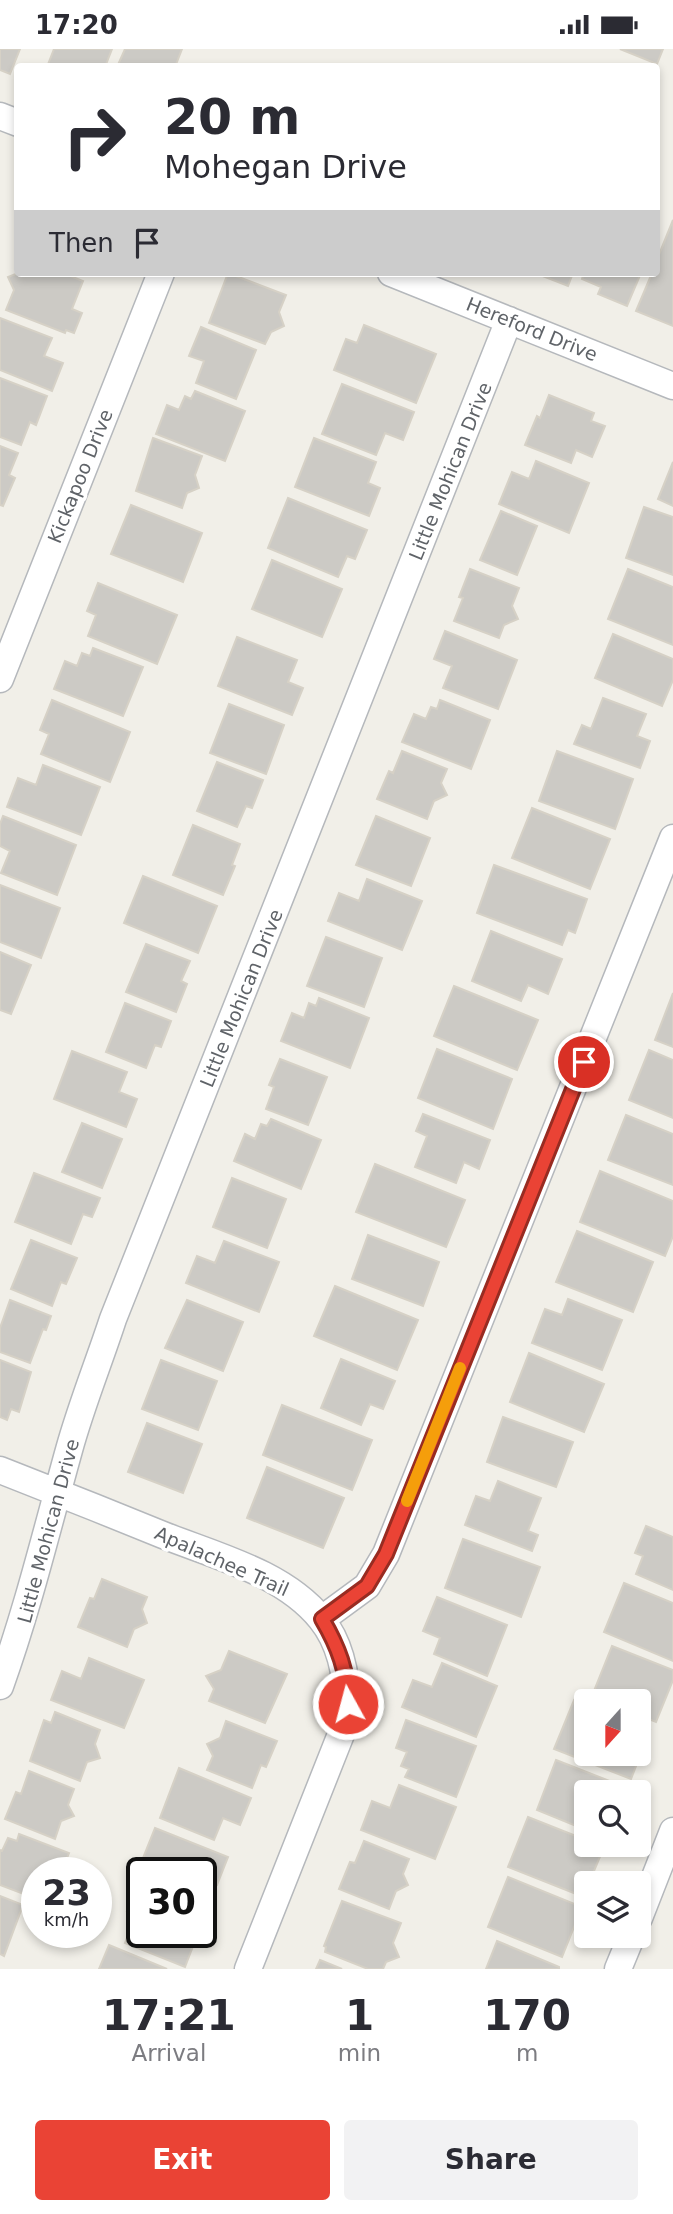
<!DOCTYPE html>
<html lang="en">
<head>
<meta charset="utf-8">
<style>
  :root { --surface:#fff; --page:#f2f2f3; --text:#2b2b33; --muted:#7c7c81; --accent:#ea4335 }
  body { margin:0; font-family:"DejaVu Sans",sans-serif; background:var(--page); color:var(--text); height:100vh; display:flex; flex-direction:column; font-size:26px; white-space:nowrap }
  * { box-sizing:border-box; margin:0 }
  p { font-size:23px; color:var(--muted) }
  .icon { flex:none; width:38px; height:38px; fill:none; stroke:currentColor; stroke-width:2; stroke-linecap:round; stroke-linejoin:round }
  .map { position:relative; height:1920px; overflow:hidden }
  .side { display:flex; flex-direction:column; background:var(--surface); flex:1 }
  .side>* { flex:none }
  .hud { position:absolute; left:14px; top:14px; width:646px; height:214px; border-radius:7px; box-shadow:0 4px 10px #0003; background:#fff; color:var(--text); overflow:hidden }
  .needle { width:46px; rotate:201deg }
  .controls { position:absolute; left:574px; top:1640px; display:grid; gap:14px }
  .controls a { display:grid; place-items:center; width:77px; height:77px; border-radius:7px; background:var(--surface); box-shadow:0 4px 10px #0003; font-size:35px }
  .speed { position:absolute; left:21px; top:1808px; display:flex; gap:14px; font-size:35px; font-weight:700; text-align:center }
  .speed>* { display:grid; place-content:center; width:91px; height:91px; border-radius:50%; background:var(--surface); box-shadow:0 4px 10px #0003; line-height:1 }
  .speed small { font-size:18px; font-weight:400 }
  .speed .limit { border:4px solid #111; border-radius:10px; background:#fff; color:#111 }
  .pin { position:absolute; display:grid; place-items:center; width:60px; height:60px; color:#fff; margin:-30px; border:4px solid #fff; border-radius:50%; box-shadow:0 2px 7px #0007 }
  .me { position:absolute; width:77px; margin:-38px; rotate:353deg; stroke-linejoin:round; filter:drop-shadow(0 0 5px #0008) }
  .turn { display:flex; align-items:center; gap:24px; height:147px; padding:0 35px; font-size:32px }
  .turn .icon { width:91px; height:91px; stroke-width:2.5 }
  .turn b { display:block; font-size:49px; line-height:60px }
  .then { display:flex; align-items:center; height:66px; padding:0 35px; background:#0003; gap:14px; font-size:26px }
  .eta { display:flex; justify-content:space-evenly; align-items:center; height:119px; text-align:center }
  .eta b { font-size:42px; font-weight:700; line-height:49px }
  .button { display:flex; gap:14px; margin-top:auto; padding:14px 35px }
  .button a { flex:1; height:80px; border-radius:7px; background:var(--accent); color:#fff; font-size:28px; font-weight:700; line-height:80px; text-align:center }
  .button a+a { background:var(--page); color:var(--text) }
  .status { display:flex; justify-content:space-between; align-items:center; height:49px; padding:0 35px; background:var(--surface); direction:ltr }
  .status svg { height:19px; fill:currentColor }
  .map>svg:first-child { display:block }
</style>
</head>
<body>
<div class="status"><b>17:20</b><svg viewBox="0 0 49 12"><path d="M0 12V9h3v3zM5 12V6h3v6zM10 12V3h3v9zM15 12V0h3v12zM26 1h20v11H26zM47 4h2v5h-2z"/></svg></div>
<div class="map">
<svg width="673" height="1920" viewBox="0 0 673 1920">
  <rect width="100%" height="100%" fill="#f1efe8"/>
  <path fill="#cccac5" stroke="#d6d1c6" stroke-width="2" d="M 0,0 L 20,0 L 10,25 L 0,21 Z
    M 54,0 L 112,0 L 105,18 L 47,18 Z
    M 125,0 L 182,0 L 175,18 L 117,18 Z
    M 620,0 L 663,0 L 657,15 Z
    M 673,171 L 673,277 L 636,262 L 652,224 L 656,224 L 656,213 Z
    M 18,224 L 63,224 L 83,232 L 72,260 L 82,264 L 74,284 L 66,281 L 65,284 L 6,261 L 14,241 L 8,228 Z
    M 228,224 L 286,246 L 279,263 L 284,277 L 271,283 L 265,295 L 209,274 Z
    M 535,224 L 573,224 L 568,237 Z
    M 584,224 L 641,224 L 627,257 L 598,245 L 601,238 L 582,230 Z
    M 0,269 L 52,289 L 44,307 L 63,314 L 52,342 L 0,321 Z
    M 364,276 L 436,305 L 416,354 L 334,321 L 346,290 L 357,294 Z
    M 201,278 L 256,301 L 236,350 L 196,334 L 204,312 L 189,307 Z
    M 0,329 L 47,347 L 36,376 L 30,373 L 21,396 L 0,388 Z
    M 342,335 L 414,363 L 403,391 L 385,384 L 376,406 L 322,385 Z
    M 195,342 L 245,362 L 225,412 L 156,385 L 167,356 L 179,361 L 185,347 L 191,350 Z
    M 549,346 L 594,364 L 591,372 L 605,377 L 592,408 L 576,401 L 571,414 L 525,396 L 537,367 L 540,369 Z
    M 153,389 L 202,407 L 195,426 L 199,439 L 187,444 L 182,459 L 136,442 Z
    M 314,389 L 376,413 L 368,434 L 380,439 L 369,467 L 295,438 Z
    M 0,397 L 18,404 L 9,426 L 15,429 L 3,457 L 0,456 Z
    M 536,412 L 589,434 L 569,484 L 499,455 L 512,423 L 529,430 Z
    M 673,413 L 673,457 L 658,450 Z
    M 288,449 L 367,481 L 355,510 L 347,507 L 338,528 L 268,499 Z
    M 131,456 L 202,484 L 183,533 L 111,505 Z
    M 644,458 L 673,468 L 673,526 L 626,509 Z
    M 501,462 L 537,477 L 517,526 L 480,511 Z
    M 272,511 L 342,540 L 322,588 L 252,560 Z
    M 470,520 L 519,539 L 512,557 L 518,570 L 504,576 L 499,589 L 454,572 L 463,549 L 459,548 Z
    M 628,520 L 673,538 L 673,596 L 608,570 Z
    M 98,534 L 177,566 L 157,615 L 88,587 L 96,566 L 87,562 Z
    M 445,582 L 517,611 L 498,660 L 443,639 L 452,617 L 434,610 Z
    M 613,585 L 673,610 L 673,631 L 662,657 L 595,629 Z
    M 237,588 L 297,611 L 288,633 L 303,639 L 292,666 L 218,637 Z
    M 93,599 L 143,618 L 123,667 L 54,640 L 65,612 L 77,617 L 82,604 L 90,607 Z
    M 603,649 L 646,665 L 637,687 L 650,692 L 640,719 L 574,695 L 582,676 L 591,680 Z
    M 52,651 L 130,683 L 110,733 L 41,705 L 49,685 L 40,681 Z
    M 440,651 L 490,671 L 471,720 L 402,693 L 414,665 L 426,670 L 431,658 L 437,660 Z
    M 229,655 L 284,676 L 266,725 L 210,704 Z
    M 402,702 L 447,720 L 441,734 L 447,746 L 434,752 L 427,770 L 377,750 L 389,722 L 393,724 Z
    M 557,702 L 633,730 L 615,780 L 539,752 Z
    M 217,713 L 263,731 L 252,759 L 246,757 L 237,778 L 197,762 Z
    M 43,716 L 100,738 L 81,786 L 7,758 L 18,729 L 36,736 Z
    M 532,759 L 610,790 L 590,840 L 512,809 Z
    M 3,767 L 76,796 L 57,846 L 1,824 L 10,802 L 0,797 L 0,775 Z
    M 376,767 L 430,789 L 411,837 L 356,816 Z
    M 193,776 L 240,795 L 232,816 L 235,817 L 223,846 L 173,826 Z
    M 494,816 L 587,850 L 575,884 L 568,881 L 562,896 L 477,864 Z
    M 143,827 L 217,857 L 198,904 L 124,874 Z
    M 367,830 L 422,852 L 402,901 L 328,872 L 339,844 L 359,852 Z
    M 0,836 L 60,859 L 41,909 L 0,893 Z
    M 491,882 L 562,910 L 548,945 L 528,936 L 521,952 L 472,932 Z
    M 326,888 L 382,909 L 364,958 L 307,937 Z
    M 146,895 L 190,912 L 181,932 L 187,935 L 176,963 L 126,943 Z
    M 0,903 L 31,916 L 11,965 L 0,961 Z
    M 454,937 L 538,971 L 517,1021 L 434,987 Z
    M 673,944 L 673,998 L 655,991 Z
    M 319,949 L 369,969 L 350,1019 L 281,992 L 292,964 L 304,969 L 309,954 L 316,957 Z
    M 125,954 L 171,972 L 161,998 L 155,996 L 146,1019 L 106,1003 Z
    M 437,1000 L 512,1030 L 493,1080 L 418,1049 Z
    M 649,1001 L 673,1011 L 673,1069 L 629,1051 Z
    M 72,1002 L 127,1023 L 119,1043 L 137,1050 L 126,1078 L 54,1050 Z
    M 280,1010 L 327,1028 L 308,1076 L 266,1060 L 274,1038 L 269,1036 Z
    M 423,1065 L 490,1091 L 479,1120 L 464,1113 L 456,1134 L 415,1118 L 427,1087 L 416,1082 Z
    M 626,1066 L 673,1085 L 673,1136 L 608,1111 Z
    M 271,1070 L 321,1091 L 301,1140 L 234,1112 L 245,1085 L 255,1090 L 261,1075 L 267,1077 Z
    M 82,1074 L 122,1090 L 102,1139 L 62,1123 Z
    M 375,1115 L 465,1151 L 446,1198 L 356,1163 Z
    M 600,1122 L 673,1152 L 673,1187 L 665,1207 L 580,1173 Z
    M 34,1124 L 100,1149 L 92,1168 L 83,1165 L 71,1195 L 15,1173 Z
    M 232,1129 L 286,1150 L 267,1199 L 213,1178 Z
    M 577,1182 L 653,1213 L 633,1263 L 556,1233 Z
    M 368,1186 L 439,1213 L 423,1257 L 352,1230 Z
    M 31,1191 L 77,1209 L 66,1235 L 61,1233 L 52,1257 L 11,1240 Z
    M 224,1192 L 279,1213 L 259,1263 L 186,1234 L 197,1207 L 215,1214 Z
    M 335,1237 L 418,1271 L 397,1321 L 314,1287 Z
    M 568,1250 L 622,1271 L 602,1321 L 532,1294 L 545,1260 L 562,1266 Z
    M 10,1251 L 51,1267 L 46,1281 L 43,1280 L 30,1314 L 0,1303 L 0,1279 Z
    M 187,1251 L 243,1273 L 223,1322 L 165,1299 Z
    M 529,1304 L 604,1335 L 584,1383 L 510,1353 Z
    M 341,1310 L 395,1332 L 383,1360 L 370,1355 L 361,1376 L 321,1359 Z
    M 0,1311 L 31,1323 L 19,1363 L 11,1360 L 7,1371 L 0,1368 Z
    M 161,1311 L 217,1332 L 198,1381 L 142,1360 Z
    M 282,1356 L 372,1391 L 352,1441 L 263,1406 Z
    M 503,1368 L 573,1393 L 556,1438 L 487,1413 Z
    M 147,1374 L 202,1395 L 183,1444 L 128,1423 Z
    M 267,1418 L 344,1449 L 323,1499 L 247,1469 Z
    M 498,1432 L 541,1449 L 528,1482 L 538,1486 L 532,1502 L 465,1476 L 476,1447 L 490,1452 Z
    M 646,1477 L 673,1488 L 673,1541 L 636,1525 L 643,1507 L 635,1504 Z
    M 463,1490 L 540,1518 L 521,1568 L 445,1539 Z
    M 102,1530 L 147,1548 L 142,1560 L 147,1574 L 134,1580 L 127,1598 L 78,1578 L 90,1549 L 94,1550 Z
    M 624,1534 L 673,1554 L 673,1612 L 604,1583 Z
    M 437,1548 L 507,1576 L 487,1627 L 434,1605 L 440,1589 L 423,1582 Z
    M 612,1597 L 673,1621 L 673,1631 L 656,1673 L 639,1666 L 639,1652 L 605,1652 L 592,1647 Z
    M 229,1602 L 287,1625 L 265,1674 L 209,1652 L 214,1640 L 206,1627 L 221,1621 Z
    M 89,1609 L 144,1631 L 124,1679 L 51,1651 L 62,1622 L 81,1630 Z
    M 442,1614 L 497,1637 L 476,1688 L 402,1658 L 413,1631 L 432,1638 Z
    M 574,1651 L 586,1656 L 586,1704 L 639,1704 L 639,1677 L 650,1681 L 631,1730 L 554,1700 Z
    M 55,1663 L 100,1681 L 95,1695 L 100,1709 L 87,1713 L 80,1732 L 30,1712 L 44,1671 L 51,1674 Z
    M 406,1671 L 476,1697 L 456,1748 L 405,1728 L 409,1720 L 401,1717 L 407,1703 L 396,1699 Z
    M 226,1672 L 277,1692 L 266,1718 L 261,1716 L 252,1739 L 207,1721 L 213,1707 L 207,1695 L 220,1689 Z
    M 556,1711 L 630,1740 L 629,1743 L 586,1743 L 586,1781 L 537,1761 Z
    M 179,1719 L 251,1749 L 240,1776 L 223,1769 L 214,1791 L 160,1769 Z
    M 29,1722 L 74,1740 L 68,1756 L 74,1767 L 61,1772 L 55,1790 L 5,1770 L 16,1743 L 21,1745 Z
    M 399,1736 L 456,1758 L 435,1810 L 361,1781 L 372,1752 L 390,1759 Z
    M 528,1768 L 586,1791 L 586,1796 L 604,1798 L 589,1834 L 586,1834 L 584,1848 L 508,1818 Z
    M 155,1779 L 228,1808 L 217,1836 L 201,1829 L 201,1824 L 142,1824 L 142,1831 L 135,1829 Z
    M 19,1785 L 69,1804 L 61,1824 L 37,1824 L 37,1850 L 0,1836 L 0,1801 L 2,1802 L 8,1789 L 17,1792 Z
    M 364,1792 L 409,1810 L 403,1825 L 408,1836 L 396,1842 L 389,1860 L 339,1840 L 350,1813 L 355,1814 Z
    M 508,1828 L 582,1858 L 562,1908 L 488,1878 Z
    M 0,1847 L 23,1856 L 4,1907 L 0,1905 Z
    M 142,1852 L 142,1883 L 196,1883 L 193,1891 L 195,1892 L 185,1918 L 125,1894 L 133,1874 L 127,1863 L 140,1857 Z
    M 342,1852 L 401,1874 L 393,1894 L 399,1908 L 386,1913 L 383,1920 L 368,1920 L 325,1903 L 326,1898 L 324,1897 Z
    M 497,1892 L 559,1918 L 559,1920 L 486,1920 Z
    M 109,1896 L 167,1920 L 99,1920 Z
    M 320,1911 L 342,1920 L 316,1920 Z"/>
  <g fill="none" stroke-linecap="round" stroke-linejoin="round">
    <g stroke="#b5b8bc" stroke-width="29">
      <path id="street" d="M 0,67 L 18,74
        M 391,224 L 673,337
        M 0,630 L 161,224
        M 0,1421 C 54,1442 109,1464 163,1486 C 216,1507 284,1524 321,1570 C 344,1598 348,1636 347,1670 L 248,1920
        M 322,1570 L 367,1537 L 386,1505 L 673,789
        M 0,1637 C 28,1559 47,1480 69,1401 C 81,1357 99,1313 113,1270 L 509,271
        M 639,1869 L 673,1782
        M 618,1920 L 632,1886"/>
    </g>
    <use href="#street" stroke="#fff" stroke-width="26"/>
  </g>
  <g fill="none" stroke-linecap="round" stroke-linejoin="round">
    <g stroke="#982c22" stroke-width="18">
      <path id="route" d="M 348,1655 C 348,1623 338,1597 322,1570 L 367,1537 L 386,1505 L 584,1013"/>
    </g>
    <use href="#route" stroke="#ea4335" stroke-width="12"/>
    <path stroke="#f59e0b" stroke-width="12" d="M 407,1452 L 460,1319"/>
  </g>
  <g text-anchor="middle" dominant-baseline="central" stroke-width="7" stroke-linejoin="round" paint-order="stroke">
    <g font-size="19" fill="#5f6368" stroke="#fff">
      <text transform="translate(532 280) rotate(22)">Hereford Drive</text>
      <text transform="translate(450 422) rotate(-68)">Little Mohican Drive</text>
      <text transform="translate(80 427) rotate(-68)">Kickapoo Drive</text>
      <text transform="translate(241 949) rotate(-68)">Little Mohican Drive</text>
      <text transform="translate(48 1482) rotate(-75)">Little Mohican Drive</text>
      <text transform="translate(222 1512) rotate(24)">Apalachee Trail</text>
    </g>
  </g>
</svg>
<div class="controls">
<a><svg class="needle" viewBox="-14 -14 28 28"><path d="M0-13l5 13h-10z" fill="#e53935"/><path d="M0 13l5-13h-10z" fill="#7c7c81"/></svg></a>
<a><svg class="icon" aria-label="search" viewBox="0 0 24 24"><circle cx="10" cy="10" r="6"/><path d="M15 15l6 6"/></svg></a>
<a><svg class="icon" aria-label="layers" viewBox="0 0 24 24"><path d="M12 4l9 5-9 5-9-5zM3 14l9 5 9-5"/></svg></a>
</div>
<div class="speed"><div>23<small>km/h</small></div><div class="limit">30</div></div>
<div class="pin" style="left:584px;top:1013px;background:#d93025"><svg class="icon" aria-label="arrive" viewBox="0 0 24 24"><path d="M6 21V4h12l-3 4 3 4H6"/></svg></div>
<svg class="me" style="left:348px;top:1655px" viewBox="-20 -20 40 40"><circle r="17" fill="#ea4335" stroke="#fff" stroke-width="3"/><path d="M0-11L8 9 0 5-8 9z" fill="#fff"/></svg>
<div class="hud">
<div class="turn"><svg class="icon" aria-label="right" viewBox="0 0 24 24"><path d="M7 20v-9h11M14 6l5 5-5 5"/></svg><div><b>20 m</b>Mohegan Drive</div></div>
<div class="then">Then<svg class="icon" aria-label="arrive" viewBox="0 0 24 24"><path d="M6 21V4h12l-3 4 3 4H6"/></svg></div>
</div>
</div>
<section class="side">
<div class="eta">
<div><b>17:21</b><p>Arrival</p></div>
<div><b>1</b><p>min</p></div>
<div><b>170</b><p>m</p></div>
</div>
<div class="button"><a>Exit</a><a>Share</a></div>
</section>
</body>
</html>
